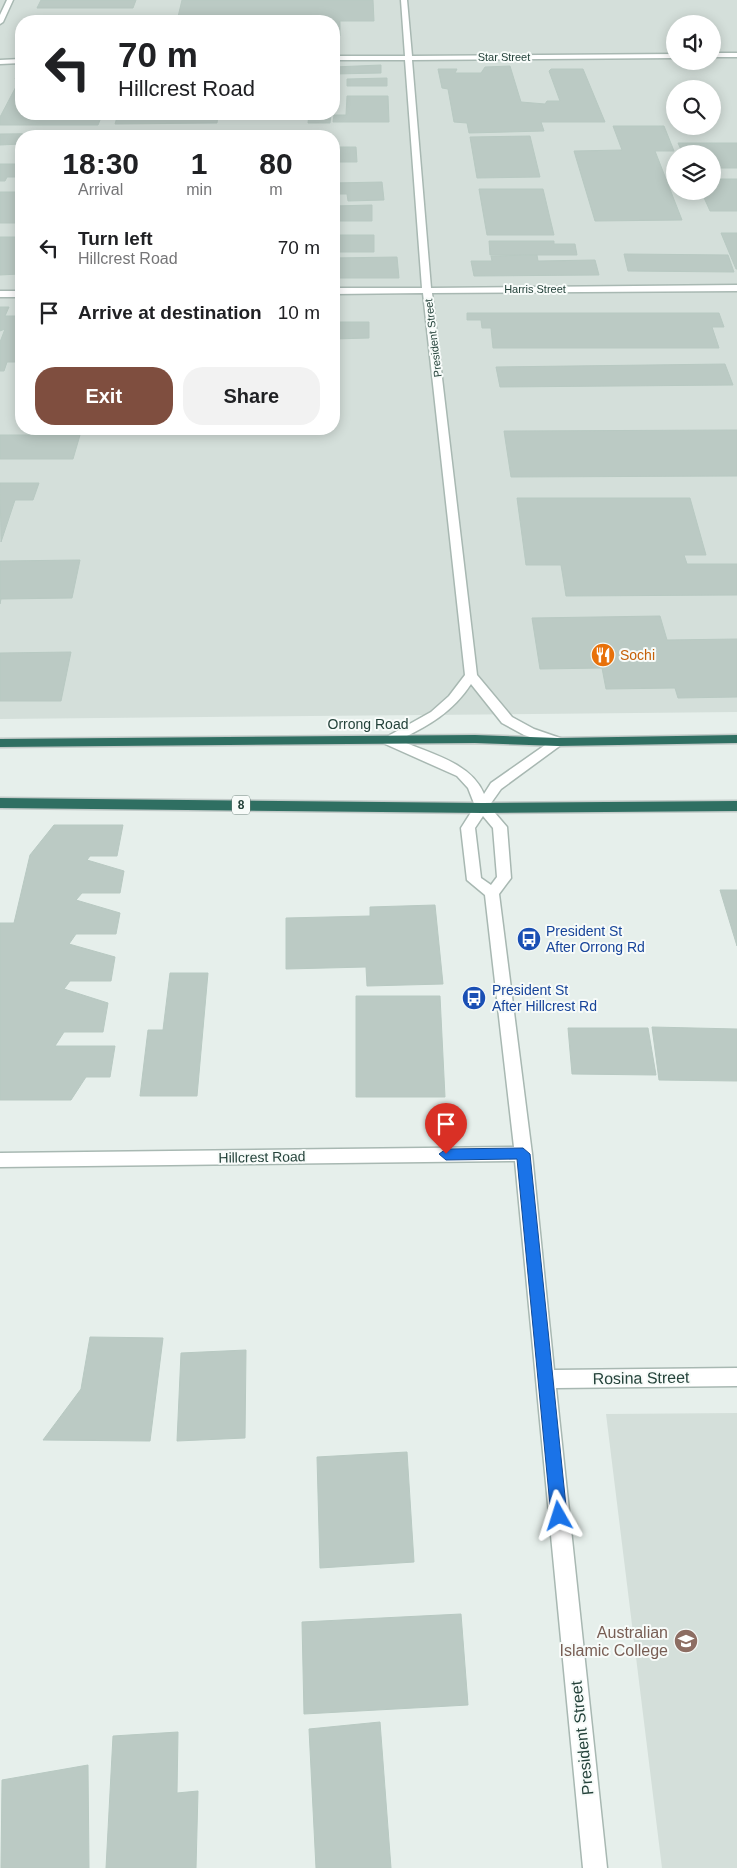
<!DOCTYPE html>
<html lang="en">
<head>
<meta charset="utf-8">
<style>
  :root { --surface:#fff; --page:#f2f2f2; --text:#202124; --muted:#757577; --accent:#7f4e3f }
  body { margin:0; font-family:Arial,sans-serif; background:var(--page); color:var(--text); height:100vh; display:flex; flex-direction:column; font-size:19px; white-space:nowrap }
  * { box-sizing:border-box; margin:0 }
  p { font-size:16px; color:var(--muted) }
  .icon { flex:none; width:28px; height:28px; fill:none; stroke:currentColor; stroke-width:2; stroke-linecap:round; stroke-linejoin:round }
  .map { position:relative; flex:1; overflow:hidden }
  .drawer { position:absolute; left:15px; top:130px; width:325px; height:305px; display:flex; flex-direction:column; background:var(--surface); border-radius:20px; box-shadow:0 2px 12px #0003 }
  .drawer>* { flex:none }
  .hud { position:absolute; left:15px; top:15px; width:325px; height:105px; border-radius:20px; box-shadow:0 2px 12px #0003; background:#fff; color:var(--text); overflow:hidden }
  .buttons { position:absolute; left:666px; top:15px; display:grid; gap:10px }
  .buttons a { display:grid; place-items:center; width:55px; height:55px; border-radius:50%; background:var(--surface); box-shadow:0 2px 12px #0003; font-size:25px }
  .pin { position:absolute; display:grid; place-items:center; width:42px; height:42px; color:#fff; margin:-51px -21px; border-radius:50% 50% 50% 0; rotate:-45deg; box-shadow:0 0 5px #0007 }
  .pin .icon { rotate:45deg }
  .me { position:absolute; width:55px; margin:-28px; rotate:354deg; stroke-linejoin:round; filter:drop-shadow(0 0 4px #0008) }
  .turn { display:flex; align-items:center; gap:18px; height:105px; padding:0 20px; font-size:22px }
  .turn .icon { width:65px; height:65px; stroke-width:2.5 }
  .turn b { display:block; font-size:35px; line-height:42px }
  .eta { display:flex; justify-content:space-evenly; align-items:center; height:85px; text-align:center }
  .eta b { font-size:30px; font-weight:700; line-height:35px }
  .cta { display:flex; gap:10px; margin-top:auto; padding:10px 20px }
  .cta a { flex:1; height:58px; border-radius:20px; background:var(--accent); color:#fff; font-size:20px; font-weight:700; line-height:58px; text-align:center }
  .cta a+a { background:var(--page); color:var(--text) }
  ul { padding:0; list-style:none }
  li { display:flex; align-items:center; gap:15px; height:65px; padding:0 20px }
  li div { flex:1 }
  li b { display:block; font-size:19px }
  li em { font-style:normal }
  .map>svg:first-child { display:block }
</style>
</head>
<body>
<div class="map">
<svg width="737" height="1868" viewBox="0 0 737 1868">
  <rect width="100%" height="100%" fill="#e6efeb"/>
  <path fill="#d4dfda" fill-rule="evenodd" d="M 0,0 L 737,0 L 737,712 L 0,719 ZM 21,21 L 334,21 L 334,114 L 21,114 ZM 675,24 L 712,24 L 712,61 L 675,61 ZM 675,89 L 712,89 L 712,126 L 675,126 ZM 21,136 L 334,136 L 334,429 L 21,429 ZM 675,154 L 712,154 L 712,191 L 675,191 Z
    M 737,1413 L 737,1868 L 662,1868 L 606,1414 Z"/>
  <path fill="#bbcac4" stroke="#b8c9c2" d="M 41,0 L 136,0 L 133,8 L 37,8 Z
    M 182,0 L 373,0 L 374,21 L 340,21 L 340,36 L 334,36 L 334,21 L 177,21 Z
    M 381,65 L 381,73 L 334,74 L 334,67 Z
    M 510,66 L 521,102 L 545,104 L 547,101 L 560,101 L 549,71 L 551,69 L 583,69 L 605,122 L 541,122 L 544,131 L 469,133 L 467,123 L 454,122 L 448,89 L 442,88 L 438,69 L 457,69 L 455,73 L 481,73 L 485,67 Z
    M 19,71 L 21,71 L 21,114 L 102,115 L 98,125 L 0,125 L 0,117 L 20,79 L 15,79 Z
    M 387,78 L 387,86 L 347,86 L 347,79 Z
    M 347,96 L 388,96 L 389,122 L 333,122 L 334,115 L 346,115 Z
    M 118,114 L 218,114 L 217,123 L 115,124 Z
    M 309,114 L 331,114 L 330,123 L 308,123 Z
    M 613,126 L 664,126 L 674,151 L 655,151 L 682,220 L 595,221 L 574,151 L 622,150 Z
    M 92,133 L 91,136 L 21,136 L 21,144 L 0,145 L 0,134 Z
    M 530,136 L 540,177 L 477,178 L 470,137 Z
    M 678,143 L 737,143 L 737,168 L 712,168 L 712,154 L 683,154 Z
    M 334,147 L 356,147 L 357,162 L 334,162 Z
    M 0,164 L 21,164 L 21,177 L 7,177 L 5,181 L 0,181 Z
    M 712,179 L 737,179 L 737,211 L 710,211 L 701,191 L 712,191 Z
    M 382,182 L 384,200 L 348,201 L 347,194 L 334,194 L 334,183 Z
    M 479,189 L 543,189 L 554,235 L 487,235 Z
    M 0,192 L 21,192 L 21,223 L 0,223 Z
    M 372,205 L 372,221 L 334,221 L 334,206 Z
    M 721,233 L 737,233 L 737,269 L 736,269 Z
    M 334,235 L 374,235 L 374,252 L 334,252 Z
    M 0,237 L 21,237 L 19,274 L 0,275 Z
    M 489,241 L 554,241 L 554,244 L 575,244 L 577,255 L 490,255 Z
    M 624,254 L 728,255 L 734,272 L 628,271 Z
    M 537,255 L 538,261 L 595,260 L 599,275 L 474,276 L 471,261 L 492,261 L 491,256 Z
    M 397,257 L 399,278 L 334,278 L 334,258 Z
    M 0,307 L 9,307 L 5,316 L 21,316 L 21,362 L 7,362 L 4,371 L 0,371 L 0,342 L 5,329 L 0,331 Z
    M 467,313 L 719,313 L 724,327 L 712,327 L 719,348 L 493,348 L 491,328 L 482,328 L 481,320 L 467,320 Z
    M 334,322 L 369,322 L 369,338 L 334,339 Z
    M 725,364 L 733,385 L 500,387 L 496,367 Z
    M 737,430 L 737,476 L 511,477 L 504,431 Z
    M 0,435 L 80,435 L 73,459 L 0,459 Z
    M 0,483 L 39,483 L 33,500 L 15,500 L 1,542 Z
    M 517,498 L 690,498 L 706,555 L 684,555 L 687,564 L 737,564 L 737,595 L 566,596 L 561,565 L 526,565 Z
    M 80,560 L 72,598 L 1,599 L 0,604 L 0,561 Z
    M 660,616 L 667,640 L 737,639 L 737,697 L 678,698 L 675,688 L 606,689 L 602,668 L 540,669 L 532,618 Z
    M 71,652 L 61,701 L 0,701 L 0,653 Z
    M 54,825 L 123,825 L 117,856 L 90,856 L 87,860 L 124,871 L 120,893 L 82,893 L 76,900 L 120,913 L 116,934 L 76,934 L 69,944 L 115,957 L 111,981 L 70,981 L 64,989 L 108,1003 L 103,1032 L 64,1032 L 55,1046 L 115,1046 L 110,1077 L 86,1077 L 71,1100 L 0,1100 L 0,923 L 14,923 L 30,855 Z
    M 720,890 L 737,890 L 737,946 Z
    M 435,905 L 443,984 L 367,986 L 366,967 L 286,969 L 286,918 L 370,916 L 370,907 Z
    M 170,973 L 208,973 L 197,1096 L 140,1096 L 148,1030 L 163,1030 Z
    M 356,996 L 440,996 L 445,1097 L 356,1097 Z
    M 652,1027 L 737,1029 L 737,1081 L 659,1080 Z
    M 568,1028 L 648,1028 L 656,1075 L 572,1074 Z
    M 90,1337 L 163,1338 L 150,1441 L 43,1440 L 81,1389 Z
    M 246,1350 L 245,1438 L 177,1441 L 181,1353 Z
    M 407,1452 L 414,1562 L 320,1568 L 317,1457 Z
    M 461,1614 L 468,1705 L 304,1714 L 302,1622 Z
    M 380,1722 L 391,1868 L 316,1868 L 309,1729 Z
    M 178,1732 L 177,1793 L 198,1791 L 196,1868 L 106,1868 L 113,1736 Z
    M 88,1765 L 89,1868 L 1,1868 L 2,1780 Z"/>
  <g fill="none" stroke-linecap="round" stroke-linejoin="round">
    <g stroke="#a8b8b2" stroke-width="3">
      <path id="minor" d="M 7,0 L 13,0 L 3,22 L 0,24 L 0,15 Z
        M 401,0 L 407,0 L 412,56 L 675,54 L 675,58 L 412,60 L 431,288 L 737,285 L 737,291 L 432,293 L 477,675 L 512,717 L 534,729 L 563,739 L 565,742 L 501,789 L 489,806 L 507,827 L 511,878 L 499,894 L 532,1154 L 554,1370 L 737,1368 L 737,1386 L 556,1388 L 607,1868 L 583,1868 L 515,1161 L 0,1167 L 0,1153 L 514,1147 L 485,895 L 467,880 L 461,828 L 475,806 L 468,788 L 457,776 L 383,743 L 381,740 L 431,712 L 449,696 L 465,675 L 423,293 L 334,294 L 334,288 L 422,288 L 405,60 L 334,60 L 334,56 L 405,56 ZM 471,684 L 502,723 L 524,735 L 548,743 L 491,783 L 484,794 C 471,762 428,753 399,740 C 428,726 453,712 471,684 ZM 483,816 L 493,828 L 497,877 L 491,885 L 481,878 L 475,828 Z
        M 712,53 L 737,53 L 737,57 L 712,57 Z
        M 21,59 L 21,63 L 0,64 L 0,60 Z
        M 0,291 L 21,291 L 21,297 L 0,297 Z"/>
    </g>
    <g stroke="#c2cac8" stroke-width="3">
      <path id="highway" d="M 475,735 L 558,738 L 737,735 L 737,743 L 558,746 L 475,743 L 0,747 L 0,739 Z
        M 0,798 L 483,803 L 737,801 L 737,811 L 483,813 L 0,808 Z"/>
    </g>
    <use href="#minor" fill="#fff" fill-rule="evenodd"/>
    <use href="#highway" fill="#2f6f62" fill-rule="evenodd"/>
  </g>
  <path fill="#1a73e8" stroke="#114b97" d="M 523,1148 L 530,1154 L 567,1516 L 564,1521 L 559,1524 L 553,1521 L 551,1516 L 517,1159 L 446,1160 L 439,1154 L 446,1149 Z"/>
  <defs>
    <g id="restaurant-disc" transform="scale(1.25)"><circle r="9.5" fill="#e8710a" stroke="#f7fbf9"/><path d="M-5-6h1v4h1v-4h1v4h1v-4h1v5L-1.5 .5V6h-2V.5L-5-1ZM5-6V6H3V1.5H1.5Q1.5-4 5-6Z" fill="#fff"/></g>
    <g id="bus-disc" transform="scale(1.25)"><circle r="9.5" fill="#1a4fb4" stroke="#f7fbf9"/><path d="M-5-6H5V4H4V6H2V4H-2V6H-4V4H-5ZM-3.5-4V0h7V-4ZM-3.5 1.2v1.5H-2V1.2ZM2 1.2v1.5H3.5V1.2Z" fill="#fff"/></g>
    <g id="school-disc" transform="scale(1.25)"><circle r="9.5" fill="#8d6e63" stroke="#f7fbf9"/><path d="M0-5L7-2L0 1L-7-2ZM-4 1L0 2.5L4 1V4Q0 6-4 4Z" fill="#fff"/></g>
  </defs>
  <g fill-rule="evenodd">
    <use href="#restaurant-disc" x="603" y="655"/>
    <use href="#bus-disc" x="529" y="939"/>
    <use href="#bus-disc" x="474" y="998"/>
    <use href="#school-disc" x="686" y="1641"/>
  </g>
  <g text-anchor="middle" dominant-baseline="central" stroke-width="4" stroke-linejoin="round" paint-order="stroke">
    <g font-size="11" fill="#24423a" stroke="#f7fbf9">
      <text x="504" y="57">Star Street</text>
      <text x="535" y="289">Harris Street</text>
      <text transform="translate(433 338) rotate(-97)">President Street</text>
    </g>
    <rect fill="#f7fbf9" stroke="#637a73" stroke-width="1" x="232" y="795.5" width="18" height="19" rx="4"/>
    <g font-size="12" font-weight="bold" fill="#24423a">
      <text x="241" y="805">8</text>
    </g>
    <g font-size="14" fill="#c56008" stroke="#f7fbf9" text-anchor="start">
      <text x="620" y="655">Sochi</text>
    </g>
    <g font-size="14" fill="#24423a" stroke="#f7fbf9">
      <text x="368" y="724">Orrong Road</text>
      <text transform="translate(262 1157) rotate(-1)">Hillcrest Road</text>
    </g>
    <g font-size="14" fill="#164399" stroke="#f7fbf9" text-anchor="start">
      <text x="546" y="931">President St<tspan x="546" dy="16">After Orrong Rd</tspan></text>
      <text x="492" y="990">President St<tspan x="492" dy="16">After Hillcrest Rd</tspan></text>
    </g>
    <g font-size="16" fill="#24423a" stroke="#f7fbf9">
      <text transform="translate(641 1378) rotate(-1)">Rosina Street</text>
      <text transform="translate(582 1738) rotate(-96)">President Street</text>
    </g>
    <g font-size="16" fill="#785e54" stroke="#f7fbf9" text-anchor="end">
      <text x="668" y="1632">Australian<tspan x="668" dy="18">Islamic College</tspan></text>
    </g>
  </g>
</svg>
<div class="buttons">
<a><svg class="icon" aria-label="sound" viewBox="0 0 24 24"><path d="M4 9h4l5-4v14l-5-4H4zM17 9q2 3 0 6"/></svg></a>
<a><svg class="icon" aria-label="search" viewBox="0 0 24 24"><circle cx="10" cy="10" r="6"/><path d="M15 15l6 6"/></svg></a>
<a><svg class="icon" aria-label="layers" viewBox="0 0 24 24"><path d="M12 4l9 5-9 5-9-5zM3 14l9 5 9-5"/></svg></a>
</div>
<div class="pin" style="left:446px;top:1154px;background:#d93025"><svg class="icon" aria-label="arrive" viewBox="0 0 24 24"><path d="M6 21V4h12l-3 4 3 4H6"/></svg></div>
<svg class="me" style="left:559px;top:1516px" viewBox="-20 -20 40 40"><path d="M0-17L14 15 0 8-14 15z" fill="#1a73e8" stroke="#fff" stroke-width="4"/></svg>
<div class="hud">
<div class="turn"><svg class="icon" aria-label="left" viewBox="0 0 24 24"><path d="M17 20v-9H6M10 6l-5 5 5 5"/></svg><div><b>70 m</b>Hillcrest Road</div></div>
</div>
<section class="drawer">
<div class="eta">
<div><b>18:30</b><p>Arrival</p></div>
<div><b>1</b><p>min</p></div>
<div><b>80</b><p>m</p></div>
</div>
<ul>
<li><svg class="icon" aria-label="left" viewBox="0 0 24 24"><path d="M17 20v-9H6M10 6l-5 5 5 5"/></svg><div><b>Turn left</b><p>Hillcrest Road</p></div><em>70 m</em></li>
<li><svg class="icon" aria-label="arrive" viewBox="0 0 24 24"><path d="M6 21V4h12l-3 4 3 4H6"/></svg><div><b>Arrive at destination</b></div><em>10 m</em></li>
</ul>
<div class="cta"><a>Exit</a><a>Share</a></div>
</section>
</div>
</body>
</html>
